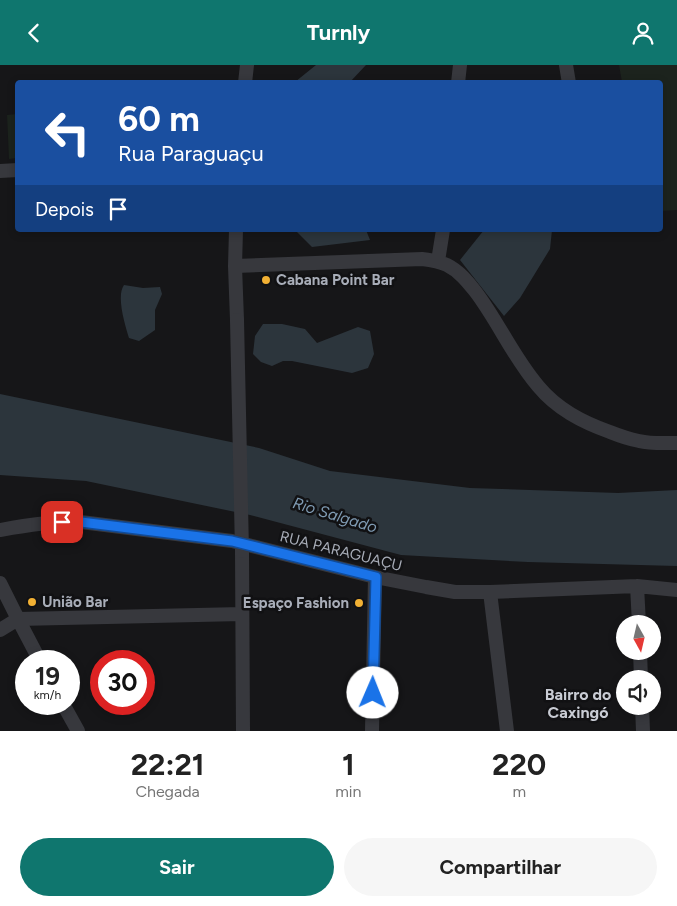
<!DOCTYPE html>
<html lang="pt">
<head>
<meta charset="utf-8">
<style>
  :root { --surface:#fff; --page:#f6f6f6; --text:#222; --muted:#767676; --accent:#0f766e }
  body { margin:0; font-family:Figtree,sans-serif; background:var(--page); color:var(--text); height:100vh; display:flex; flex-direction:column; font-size:19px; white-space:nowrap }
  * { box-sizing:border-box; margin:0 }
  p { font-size:16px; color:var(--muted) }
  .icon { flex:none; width:28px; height:28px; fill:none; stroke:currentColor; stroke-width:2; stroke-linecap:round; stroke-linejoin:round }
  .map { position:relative; height:666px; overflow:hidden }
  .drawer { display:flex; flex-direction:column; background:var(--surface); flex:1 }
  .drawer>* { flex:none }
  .banner { position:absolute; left:15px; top:15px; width:648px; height:152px; border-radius:5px; box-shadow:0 2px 8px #0003; background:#1a4fa0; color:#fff; overflow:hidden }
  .needle { width:32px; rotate:172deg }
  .tools { position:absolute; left:616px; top:550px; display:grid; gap:10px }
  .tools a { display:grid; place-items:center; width:45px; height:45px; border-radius:50%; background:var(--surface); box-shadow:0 2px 8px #0003; font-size:25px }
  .speed { position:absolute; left:15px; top:585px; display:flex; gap:10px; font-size:25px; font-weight:700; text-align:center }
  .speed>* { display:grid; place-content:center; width:65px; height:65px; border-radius:50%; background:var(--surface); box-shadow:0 2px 8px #0003; line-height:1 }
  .speed small { font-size:12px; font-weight:400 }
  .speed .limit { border:8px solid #d22; background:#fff; color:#111 }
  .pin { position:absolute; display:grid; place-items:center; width:42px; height:42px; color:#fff; margin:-21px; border-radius:10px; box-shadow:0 2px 8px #0006 }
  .me { position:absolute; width:55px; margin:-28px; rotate:1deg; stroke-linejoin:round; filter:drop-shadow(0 0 4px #0008) }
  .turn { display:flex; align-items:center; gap:18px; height:105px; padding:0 20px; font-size:22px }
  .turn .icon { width:65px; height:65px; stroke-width:2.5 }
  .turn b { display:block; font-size:35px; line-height:42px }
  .then { display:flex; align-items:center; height:48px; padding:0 20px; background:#0003; gap:10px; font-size:19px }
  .eta { display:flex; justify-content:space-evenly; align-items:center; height:85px; text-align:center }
  .eta b { font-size:30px; font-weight:700; line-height:35px }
  .cta { display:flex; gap:10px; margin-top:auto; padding:10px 20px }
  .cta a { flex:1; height:58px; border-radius:30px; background:var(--accent); color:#fff; font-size:20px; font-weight:700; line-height:58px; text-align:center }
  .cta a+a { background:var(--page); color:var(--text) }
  header { display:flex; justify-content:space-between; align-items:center; height:65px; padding:0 20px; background:var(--accent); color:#fff; font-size:22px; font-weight:700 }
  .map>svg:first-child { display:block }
</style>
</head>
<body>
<header><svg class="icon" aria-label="back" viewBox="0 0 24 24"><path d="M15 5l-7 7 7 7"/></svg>Turnly<svg class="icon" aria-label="person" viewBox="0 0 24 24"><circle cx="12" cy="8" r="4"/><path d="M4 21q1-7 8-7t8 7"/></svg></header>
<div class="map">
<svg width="677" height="666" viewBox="0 0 677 666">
  <rect width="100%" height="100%" fill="#161618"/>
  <path fill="#1c231d" d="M 619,0 L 677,0 L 677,145 L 660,146 L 660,18 L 622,17 Z
    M 17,49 L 17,93 L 9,94 L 7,50 Z"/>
  <path fill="#2c353c" d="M 316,0 L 366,0 L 350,17 L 295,17 Z
    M 295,165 L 366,165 L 370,175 L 312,182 Z
    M 484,165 L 552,165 L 550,184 L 520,233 L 504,251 L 460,195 Z
    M 124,220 L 143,223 L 160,222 L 162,229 L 155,245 L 155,265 L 139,276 L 129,273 C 125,260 116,231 124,220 Z
    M 263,259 L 282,259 L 305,264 L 317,278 L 358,262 L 370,266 L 374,289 L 368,303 L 352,308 L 292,296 L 283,296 L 272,301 L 261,297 L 253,289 L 255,271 Z
    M 0,329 L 259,383 L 330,406 L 470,423 L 618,428 L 677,425 L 677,501 L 528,497 L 401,490 L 250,450 L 86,416 L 0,410 Z"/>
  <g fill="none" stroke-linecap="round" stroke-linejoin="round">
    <path stroke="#37383d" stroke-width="14" d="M 566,0 L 569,18
      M 245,18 L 247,0
      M 458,18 L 460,0
      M 0,106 L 18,105
      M 236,165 L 235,201 L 237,255
      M 438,196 L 443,165
      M 235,201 L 422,194 C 431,195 439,196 447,200 C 459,206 467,216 475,226 C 498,256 513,292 538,321 C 557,344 582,357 610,367 C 620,371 629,374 639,376 C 651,379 665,378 677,378
      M 0,465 C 28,460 53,456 81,457 L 232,476 L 375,512 L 426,522 L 455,527 L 490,527 L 637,521 L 677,525
      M 242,486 L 243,666
      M 0,518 L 18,554 L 40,596
      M 637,521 L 639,559
      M 490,527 L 507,666
      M 0,565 L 18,554 L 242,549
      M 640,586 L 641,614
      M 63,639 L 78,666
      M 642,641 L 643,666
      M 372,666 L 375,512"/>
    <path stroke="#37383d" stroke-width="14" d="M 237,255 L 242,486"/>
  </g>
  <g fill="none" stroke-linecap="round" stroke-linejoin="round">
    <g stroke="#114b97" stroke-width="12">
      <path id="route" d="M 62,457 L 81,457 L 232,476 L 376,512 L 373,628"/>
    </g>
    <use href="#route" stroke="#1a73e8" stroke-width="9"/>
  </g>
  <g fill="#f2b134" stroke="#111113" stroke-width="2">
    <circle cx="266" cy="215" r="5"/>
    <circle cx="32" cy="537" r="5"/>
    <circle cx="359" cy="538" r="5"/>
  </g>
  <g text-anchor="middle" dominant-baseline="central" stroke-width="5" stroke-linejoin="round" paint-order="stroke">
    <g font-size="15" font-weight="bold" fill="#a8adb8" stroke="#111113" text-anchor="start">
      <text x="276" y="215">Cabana Point Bar</text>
      <text x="42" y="537">União Bar</text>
      <text x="349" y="538" text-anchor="end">Espaço Fashion</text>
    </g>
    <g font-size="15" fill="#a8adb8" stroke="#111113">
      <text transform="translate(341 486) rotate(14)">RUA PARAGUAÇU</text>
    </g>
    <g font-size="16" font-style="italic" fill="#7f9bb3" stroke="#111113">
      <text transform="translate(335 450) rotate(17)">Rio Salgado</text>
    </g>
    <g font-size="16" font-weight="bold" fill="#c9ccd4" stroke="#111113">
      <text x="578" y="629">Bairro do<tspan x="578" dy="18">Caxingó</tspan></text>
    </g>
  </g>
</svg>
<div class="tools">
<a><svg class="needle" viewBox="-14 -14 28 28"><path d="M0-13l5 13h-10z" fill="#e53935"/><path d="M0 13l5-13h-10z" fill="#767676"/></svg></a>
<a><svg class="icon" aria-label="sound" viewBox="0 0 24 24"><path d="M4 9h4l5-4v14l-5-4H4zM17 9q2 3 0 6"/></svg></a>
</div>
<div class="speed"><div>19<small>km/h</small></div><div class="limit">30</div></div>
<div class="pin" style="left:62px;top:457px;background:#d93025"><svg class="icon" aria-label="arrive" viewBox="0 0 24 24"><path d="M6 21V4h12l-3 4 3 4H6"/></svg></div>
<svg class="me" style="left:373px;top:628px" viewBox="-20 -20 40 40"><circle r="19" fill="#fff"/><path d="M0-13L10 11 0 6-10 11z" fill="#1a73e8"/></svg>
<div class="banner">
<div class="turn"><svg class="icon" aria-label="left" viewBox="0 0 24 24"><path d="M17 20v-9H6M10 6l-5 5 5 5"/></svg><div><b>60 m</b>Rua Paraguaçu</div></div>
<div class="then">Depois<svg class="icon" aria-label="arrive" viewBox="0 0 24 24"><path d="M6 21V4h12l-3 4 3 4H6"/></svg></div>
</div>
</div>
<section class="drawer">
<div class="eta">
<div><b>22:21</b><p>Chegada</p></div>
<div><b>1</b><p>min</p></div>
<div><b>220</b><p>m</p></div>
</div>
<div class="cta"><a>Sair</a><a>Compartilhar</a></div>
</section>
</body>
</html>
